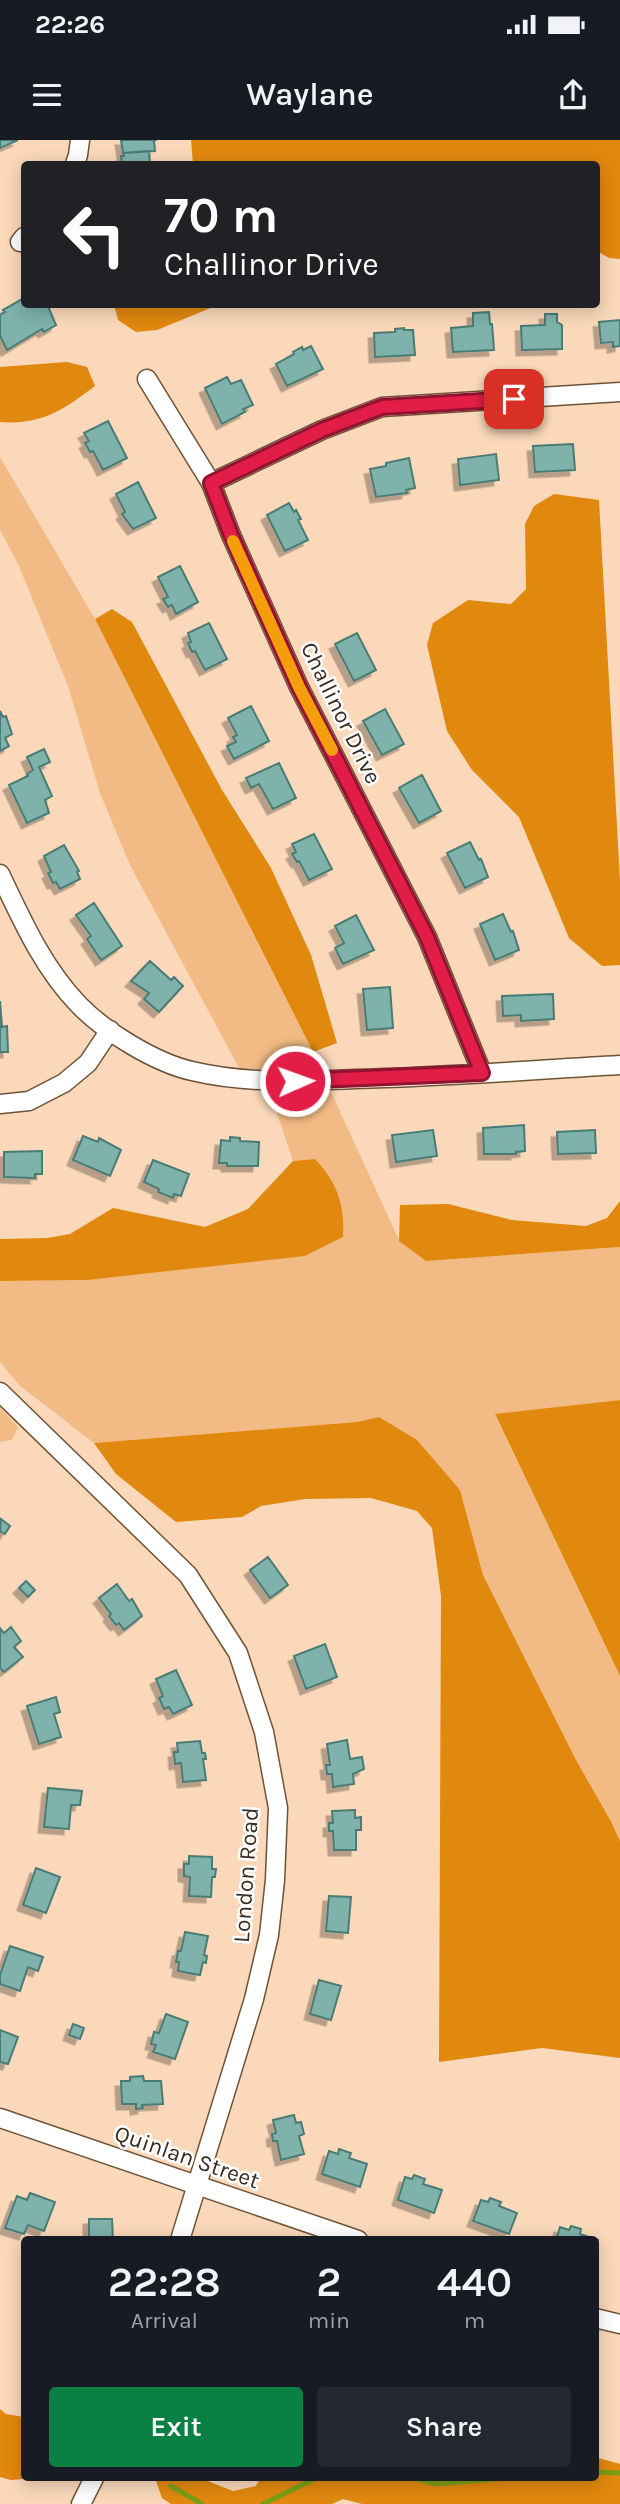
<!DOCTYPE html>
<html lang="en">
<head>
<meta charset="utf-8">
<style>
  :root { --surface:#171b24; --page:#242831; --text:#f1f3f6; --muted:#9ea1a6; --accent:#0b8043 }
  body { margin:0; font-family:Karla,sans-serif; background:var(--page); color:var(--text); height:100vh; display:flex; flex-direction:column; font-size:26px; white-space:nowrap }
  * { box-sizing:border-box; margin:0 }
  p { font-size:23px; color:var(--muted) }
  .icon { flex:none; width:38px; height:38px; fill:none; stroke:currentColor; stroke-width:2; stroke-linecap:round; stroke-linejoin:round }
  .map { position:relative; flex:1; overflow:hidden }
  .drawer { position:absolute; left:21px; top:2096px; width:578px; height:245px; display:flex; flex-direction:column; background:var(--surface); border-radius:7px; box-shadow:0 4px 18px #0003 }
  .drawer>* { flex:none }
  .top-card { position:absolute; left:21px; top:21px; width:579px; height:147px; border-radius:7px; box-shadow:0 4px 18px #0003; background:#202124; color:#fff; overflow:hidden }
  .pin { position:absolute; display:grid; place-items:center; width:60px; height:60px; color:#fff; margin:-30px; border-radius:14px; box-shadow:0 4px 10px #0006 }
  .me { position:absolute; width:77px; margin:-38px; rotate:88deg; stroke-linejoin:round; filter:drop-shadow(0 0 5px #0008) }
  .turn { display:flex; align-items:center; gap:24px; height:147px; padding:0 28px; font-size:32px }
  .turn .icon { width:91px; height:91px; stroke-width:2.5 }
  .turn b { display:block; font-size:49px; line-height:60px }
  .eta { display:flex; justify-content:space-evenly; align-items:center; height:119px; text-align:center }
  .eta b { font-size:42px; font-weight:600; line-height:49px }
  .cta { display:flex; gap:14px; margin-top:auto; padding:14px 28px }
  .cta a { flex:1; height:80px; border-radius:7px; background:var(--accent); color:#fff; font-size:28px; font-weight:600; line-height:80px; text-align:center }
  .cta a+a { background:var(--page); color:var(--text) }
  .status { display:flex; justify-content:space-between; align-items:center; height:49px; padding:0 35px; background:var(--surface); direction:ltr }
  .status svg { height:19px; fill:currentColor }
  header { display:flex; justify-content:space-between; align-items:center; height:91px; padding:0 28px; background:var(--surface); font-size:32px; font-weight:600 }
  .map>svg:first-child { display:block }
</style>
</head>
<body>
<div class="status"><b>22:26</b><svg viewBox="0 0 49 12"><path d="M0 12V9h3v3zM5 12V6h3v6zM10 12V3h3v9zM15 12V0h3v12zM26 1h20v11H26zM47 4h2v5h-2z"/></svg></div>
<header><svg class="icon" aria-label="menu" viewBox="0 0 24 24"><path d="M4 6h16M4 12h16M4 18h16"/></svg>Waylane<svg class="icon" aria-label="share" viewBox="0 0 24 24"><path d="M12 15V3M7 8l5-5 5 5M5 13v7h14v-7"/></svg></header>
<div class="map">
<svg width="620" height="2364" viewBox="0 0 620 2364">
  <defs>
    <filter id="shadow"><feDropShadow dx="-5.5" dy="5.5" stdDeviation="0" flood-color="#0004"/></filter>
  </defs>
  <rect width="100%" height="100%" fill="#fad8b9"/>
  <path fill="#f2bb85" d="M 0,317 L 95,479 L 313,912 L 312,928 L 254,934 L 239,928 L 130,725 L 100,653 L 68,546 L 18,424 L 0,390 Z
    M 331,952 L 399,1100 L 426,1121 L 620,1107 L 620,1260 L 495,1275 L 620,1536 L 620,1701 L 611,1680 L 576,1620 L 483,1435 L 460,1350 L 379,1277 L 357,1282 L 94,1303 L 20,1246 L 0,1222 L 0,1141 L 88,1140 L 305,1116 L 343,1097 L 315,1019 L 293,1021 L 271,955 Z
    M 0,1268 L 18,1287 L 12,1300 L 0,1302 Z"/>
  <path fill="#e1880e" d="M 191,0 L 620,0 L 620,119 L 609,118 L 597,111 L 597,24 L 193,24 Z
    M 114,165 L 114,164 L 218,165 L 157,190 L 136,192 L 118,180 Z
    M 67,222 L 87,227 L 95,246 C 63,270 42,285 0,282 L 0,227 Z
    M 554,354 L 599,360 L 620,741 L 620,825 L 602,826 L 569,798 L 519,677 L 472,630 L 447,591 L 427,505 L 433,483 L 468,460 L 511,464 L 526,449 L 525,384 L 534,366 Z
    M 112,469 L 132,482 L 222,650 L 271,728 L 311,815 L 337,903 L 313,912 L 95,479 Z
    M 315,1019 C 337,1042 345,1065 343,1097 L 305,1116 L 88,1140 L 0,1141 L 0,1099 L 47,1098 L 70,1094 L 113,1068 L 205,1087 L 248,1069 L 293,1021 Z
    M 620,1061 L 620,1107 L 426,1121 L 399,1101 L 400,1065 L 448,1064 L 512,1080 L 586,1086 L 607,1078 Z
    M 620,1260 L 620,1536 L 495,1274 Z
    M 379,1277 L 417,1300 L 460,1350 L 483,1435 L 576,1620 L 611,1681 L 620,1701 L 620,1918 L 542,1908 L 439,1922 L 441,1456 L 432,1388 L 417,1371 L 371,1358 L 305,1359 L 261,1366 L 242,1377 L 176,1382 L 116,1334 L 94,1303 L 357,1282 Z
    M 0,2269 L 6,2274 L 24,2277 L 24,2338 L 37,2338 L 11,2340 L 0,2337 Z
    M 595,2317 L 620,2324 L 620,2364 L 362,2364 L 343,2359 L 332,2364 L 171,2364 L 162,2358 L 155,2338 L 200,2338 L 233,2351 L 256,2346 L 260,2338 L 595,2338 Z"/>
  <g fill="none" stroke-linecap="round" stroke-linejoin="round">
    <path stroke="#7a9e17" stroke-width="5" d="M 595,2332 L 620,2333
      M 414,2338 L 436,2344 L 510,2338
      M 171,2346 L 202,2364
      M 263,2364 L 316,2338"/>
  </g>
  <path fill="#7eb2ab" stroke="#497c75" stroke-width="2" filter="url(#shadow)" d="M 0,0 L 18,0 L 0,8 Z
    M 121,0 L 157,0 L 154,0 L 155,11 L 123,13 Z
    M 149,11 L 150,24 L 122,23 L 121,16 L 124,16 L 123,13 Z
    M 24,158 L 24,164 L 47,164 L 56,185 L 44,192 L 42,189 L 7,210 L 0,196 L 0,175 L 5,172 L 3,170 Z
    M 489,172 L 490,184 L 492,184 L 494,210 L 453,212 L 451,188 L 473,186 L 473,173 Z
    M 545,174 L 557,174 L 557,182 L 562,185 L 562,209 L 522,210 L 521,186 L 545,185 Z
    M 620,180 L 620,206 L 613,207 L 613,202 L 601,203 L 599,182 Z
    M 404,188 L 404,190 L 413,190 L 415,215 L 375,217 L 374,193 L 395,192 L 395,189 Z
    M 311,206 L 323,229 L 287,246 L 276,224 L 294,214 L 293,212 L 302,207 L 303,210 Z
    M 227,237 L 231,244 L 241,240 L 253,265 L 243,269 L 245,272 L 222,284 L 205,248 Z
    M 108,281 L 127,318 L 103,330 L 93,311 L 90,312 L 85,303 L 89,301 L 84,293 Z
    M 573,304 L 575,330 L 535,332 L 533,306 Z
    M 496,314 L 499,340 L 460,345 L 458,319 Z
    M 409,318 L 415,348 L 406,350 L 407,353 L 376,357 L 370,329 L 386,326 L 386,323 Z
    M 138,342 L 156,378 L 133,389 L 122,374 L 125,372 L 116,354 Z
    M 289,363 L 294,372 L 296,370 L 301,379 L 298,380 L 308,400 L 285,411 L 267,375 Z
    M 180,426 L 198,462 L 176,474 L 172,465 L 168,467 L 163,459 L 168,457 L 158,437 Z
    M 209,483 L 227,519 L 205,530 L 195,511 L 192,512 L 188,503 L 191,502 L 188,493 Z
    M 357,493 L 376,530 L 354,541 L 335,504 Z
    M 251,566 L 269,601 L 234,619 L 227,606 L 236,602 L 233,597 L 237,595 L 228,578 Z
    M 385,569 L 404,604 L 382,615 L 363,581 Z
    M 0,571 L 3,577 L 6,576 L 12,594 L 5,598 L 9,606 L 0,611 Z
    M 44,609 L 50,622 L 39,627 L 52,656 L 45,660 L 49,673 L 27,683 L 9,645 L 28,636 L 27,634 L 33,630 L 27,617 Z
    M 279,623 L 296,658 L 273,669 L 259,644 L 251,648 L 246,638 Z
    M 422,635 L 441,671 L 419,683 L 399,648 Z
    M 314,694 L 332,729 L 309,740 L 299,721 L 297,722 L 292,714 L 296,712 L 292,704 Z
    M 470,702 L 479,720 L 481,719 L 488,737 L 465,748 L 447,713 Z
    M 64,705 L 79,731 L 77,732 L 80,739 L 60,749 L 56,742 L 53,743 L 48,733 L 51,732 L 44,716 Z
    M 94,763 L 122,806 L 101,820 L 87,799 L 91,796 L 76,775 Z
    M 503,774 L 511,792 L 513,791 L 519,810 L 495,820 L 480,784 Z
    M 356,775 L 374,810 L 343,824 L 335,808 L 344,803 L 335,786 Z
    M 150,821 L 171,840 L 174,837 L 183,846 L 159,872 L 144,859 L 149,853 L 131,841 Z
    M 390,847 L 393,888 L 367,890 L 363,849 Z
    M 553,854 L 554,879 L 521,881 L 521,875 L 503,876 L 502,856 Z
    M 0,861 L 2,887 L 7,886 L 8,912 L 0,912 Z
    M 524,985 L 525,1011 L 516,1012 L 516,1014 L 484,1014 L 483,988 Z
    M 433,990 L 437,1016 L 396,1022 L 392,995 Z
    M 595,990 L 596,1013 L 558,1014 L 557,992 Z
    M 83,996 L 98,1002 L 99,998 L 121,1010 L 110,1036 L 73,1020 Z
    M 230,997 L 240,998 L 240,1001 L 259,1002 L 258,1026 L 227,1026 L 227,1023 L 219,1023 L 221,1000 L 230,1001 Z
    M 42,1011 L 42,1034 L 35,1034 L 35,1038 L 4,1037 L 4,1012 Z
    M 153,1020 L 189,1034 L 181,1056 L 174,1054 L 173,1058 L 158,1052 L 159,1049 L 144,1042 Z
    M 1,1379 L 10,1386 L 5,1394 L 0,1391 Z
    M 268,1417 L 288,1445 L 270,1458 L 250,1430 Z
    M 26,1441 L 35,1450 L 28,1457 L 19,1448 Z
    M 117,1444 L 129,1461 L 132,1459 L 142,1476 L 124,1490 L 119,1483 L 116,1485 L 109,1476 L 111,1474 L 99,1458 Z
    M 11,1487 L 21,1501 L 14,1507 L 23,1517 L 4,1532 L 0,1528 L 0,1488 L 4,1493 Z
    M 325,1504 L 337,1537 L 306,1549 L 294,1516 Z
    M 176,1530 L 192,1565 L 173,1574 L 169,1567 L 164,1569 L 159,1558 L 163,1556 L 156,1539 Z
    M 56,1557 L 60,1572 L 54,1574 L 61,1597 L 39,1604 L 27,1566 Z
    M 347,1600 L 350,1619 L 362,1617 L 364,1629 L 353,1634 L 354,1644 L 333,1647 L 332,1634 L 327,1634 L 326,1625 L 330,1625 L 327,1604 Z
    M 200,1601 L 202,1613 L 205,1613 L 206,1619 L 203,1619 L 206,1640 L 183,1642 L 181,1623 L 175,1624 L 174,1612 L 178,1612 L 177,1603 Z
    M 48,1648 L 82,1651 L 80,1665 L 71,1665 L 69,1689 L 44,1687 Z
    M 355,1670 L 355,1678 L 361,1677 L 361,1690 L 356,1690 L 356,1710 L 334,1710 L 333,1691 L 329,1691 L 329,1683 L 333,1683 L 332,1671 Z
    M 189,1716 L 212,1717 L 212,1729 L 216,1729 L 215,1737 L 212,1737 L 211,1757 L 189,1756 L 190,1737 L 184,1736 L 184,1724 L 189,1724 Z
    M 36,1728 L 60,1737 L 46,1773 L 23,1765 Z
    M 329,1756 L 351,1757 L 348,1793 L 326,1791 Z
    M 185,1792 L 208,1796 L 204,1815 L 207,1816 L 206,1823 L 203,1822 L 200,1835 L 178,1831 L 179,1822 L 176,1822 L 178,1811 L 181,1811 Z
    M 10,1806 L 43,1817 L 38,1831 L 28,1827 L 20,1851 L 0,1844 L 0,1835 Z
    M 319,1840 L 341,1846 L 331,1880 L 310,1874 Z
    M 166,1874 L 188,1882 L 175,1919 L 153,1912 L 156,1905 L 151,1904 L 154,1892 L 159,1893 Z
    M 73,1884 L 84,1888 L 80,1899 L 69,1895 Z
    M 0,1890 L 18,1897 L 8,1924 L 0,1922 Z
    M 143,1936 L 144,1941 L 161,1941 L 163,1964 L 142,1965 L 143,1968 L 136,1969 L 136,1964 L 122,1964 L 121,1941 L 130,1941 L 130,1937 Z
    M 294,1975 L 296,1983 L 301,1982 L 304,1994 L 299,1996 L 304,2014 L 281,2020 L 277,2001 L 273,2001 L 272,1994 L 276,1993 L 273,1980 Z
    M 339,2009 L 351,2013 L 349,2018 L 367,2024 L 360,2047 L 322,2034 L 329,2011 L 338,2014 Z
    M 414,2035 L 425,2039 L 423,2044 L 442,2050 L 434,2073 L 398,2060 L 405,2037 L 412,2039 Z
    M 30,2053 L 55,2062 L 44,2091 L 28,2085 L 24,2094 L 5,2088 L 17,2056 L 27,2060 Z
    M 490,2058 L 501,2062 L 499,2066 L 517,2073 L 509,2094 L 473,2081 L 481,2060 L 488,2062 Z
    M 89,2079 L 112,2079 L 113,2100 L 89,2100 Z
    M 571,2086 L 581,2089 L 580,2094 L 598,2100 L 595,2108 L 595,2100 L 556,2100 L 560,2087 L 569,2090 Z"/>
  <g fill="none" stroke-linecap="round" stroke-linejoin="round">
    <g stroke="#6f5337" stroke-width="21">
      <path id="minor" d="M 75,24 L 78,15 L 80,0
        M 20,102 L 24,97
        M 147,239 L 211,343 L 231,395 L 299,547 L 427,797 L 482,933
        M 211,343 L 322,290 L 382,267 L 620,252
        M 0,734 C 22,780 43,828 79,865 C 105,892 156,923 192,931 C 247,944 300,941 355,939 C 444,937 532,930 620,925
        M 0,964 L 29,961 L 64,943 L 88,923 L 110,890
        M 0,1252 L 188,1435 L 238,1513 L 264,1592 L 278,1668 L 275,1740 L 269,1795 L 254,1859 L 180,2100
        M 0,1978 L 358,2100
        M 595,2178 L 620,2184
        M 81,2364 L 94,2338"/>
    </g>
    <use href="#minor" stroke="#fff" stroke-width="18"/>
  </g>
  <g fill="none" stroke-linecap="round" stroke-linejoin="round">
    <g stroke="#92132f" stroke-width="18">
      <path id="route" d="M 295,941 L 482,933 L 427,797 L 299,547 L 231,395 L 211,343 L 322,290 L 382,267 L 514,259"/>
    </g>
    <use href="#route" stroke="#e11d48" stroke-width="12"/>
    <path stroke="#f59e0b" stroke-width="12" d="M 233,401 L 299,547 L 332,610"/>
  </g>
  <g text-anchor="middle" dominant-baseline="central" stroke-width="5" stroke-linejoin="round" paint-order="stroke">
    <g font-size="23" fill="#392c20" stroke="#fff">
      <text transform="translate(341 573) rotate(64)">Challinor Drive</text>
      <text transform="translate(246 1735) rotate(-86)">London Road</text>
      <text transform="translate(187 2017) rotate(19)">Quinlan Street</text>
    </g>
  </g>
</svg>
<div class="pin" style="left:514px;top:259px;background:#d93025"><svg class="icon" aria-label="arrive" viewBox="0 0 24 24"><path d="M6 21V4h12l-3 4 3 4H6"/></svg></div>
<svg class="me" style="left:295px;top:941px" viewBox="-20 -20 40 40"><circle r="17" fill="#e11d48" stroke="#fff" stroke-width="3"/><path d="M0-11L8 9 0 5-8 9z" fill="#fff"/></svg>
<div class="top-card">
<div class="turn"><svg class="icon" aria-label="left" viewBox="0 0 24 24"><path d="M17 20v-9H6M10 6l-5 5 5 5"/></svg><div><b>70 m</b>Challinor Drive</div></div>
</div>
<section class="drawer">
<div class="eta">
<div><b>22:28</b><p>Arrival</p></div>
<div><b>2</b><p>min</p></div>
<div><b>440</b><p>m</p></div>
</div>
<div class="cta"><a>Exit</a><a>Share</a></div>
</section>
</div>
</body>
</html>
